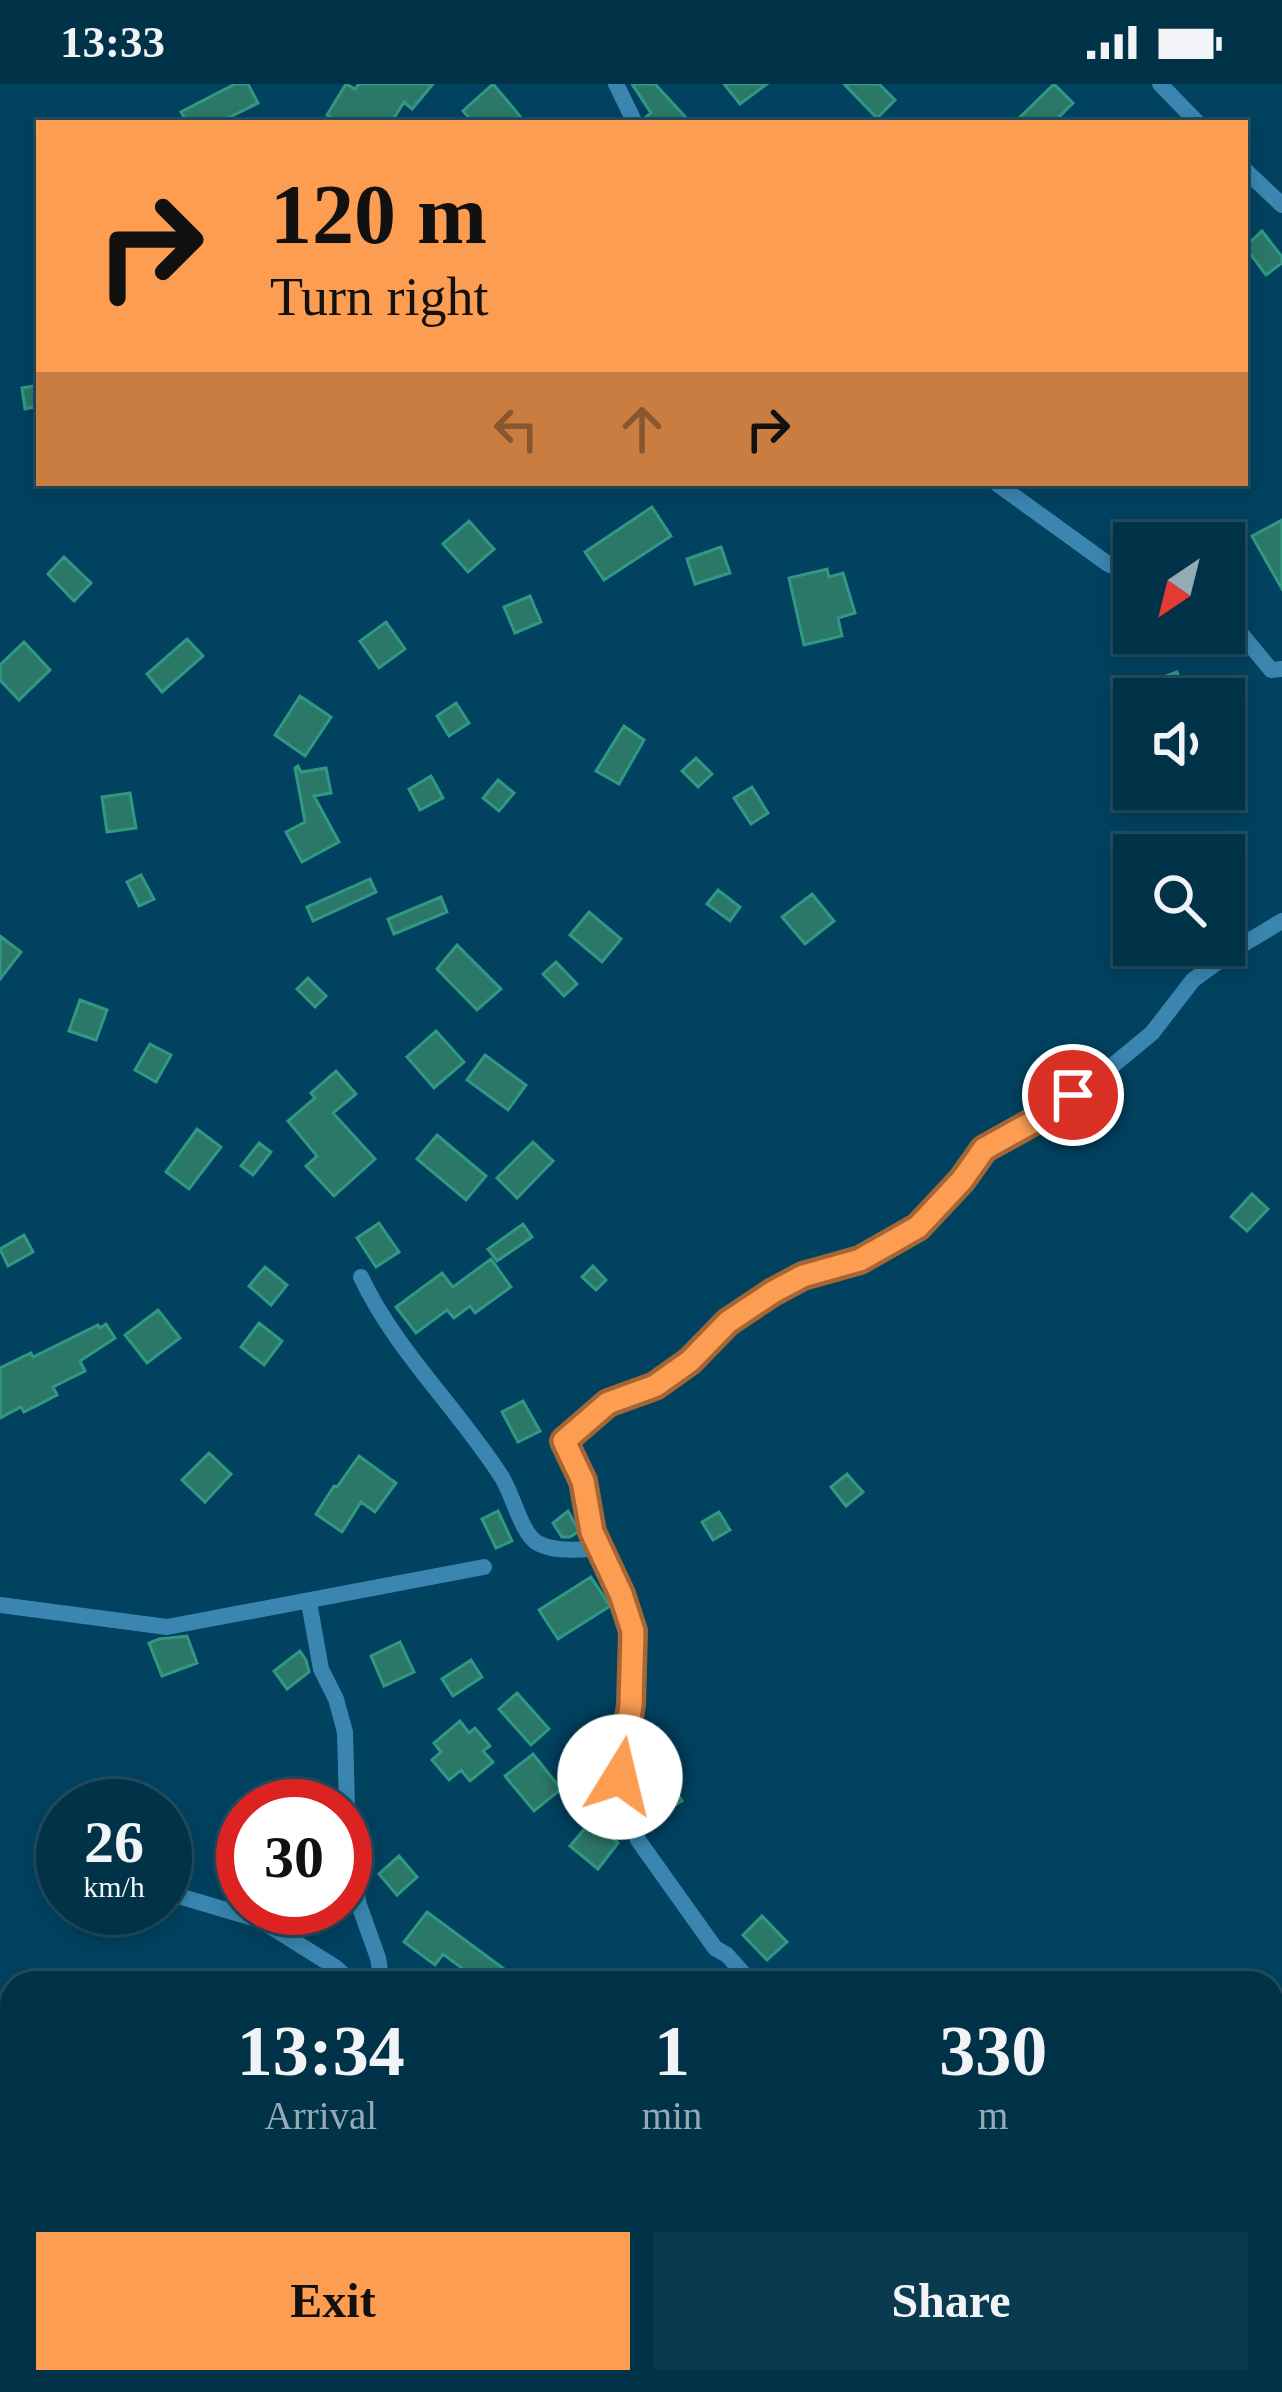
<!DOCTYPE html>
<html lang="en">
<head>
<meta charset="utf-8">
<style>
  :root { --surface:#003248; --page:#0a3a4f; --text:#f1f3f6; --muted:#95aab4; --line:#224d60; --accent:#fc9d52 }
  body { margin:0; font-family:Georgia,serif; background:var(--page); color:var(--text); height:100vh; display:flex; flex-direction:column; font-size:45px; white-space:nowrap }
  * { box-sizing:border-box; margin:0 }
  p { font-size:39px; color:var(--muted) }
  .icon { flex:none; width:66px; height:66px; fill:none; stroke:currentColor; stroke-width:2; stroke-linecap:round; stroke-linejoin:round }
  .map { position:relative; flex:1; overflow:hidden }
  .side { position:absolute; left:0px; top:1887px; width:1284px; height:423px; display:flex; flex-direction:column; background:var(--surface); border-radius:36px 36px 0 0; box-shadow:0 6px 18px #0003,0 0 0 3px var(--line) }
  .side>* { flex:none }
  .hud { position:absolute; left:36px; top:36px; width:1212px; height:366px; border-radius:0px; box-shadow:0 6px 18px #0003,0 0 0 3px var(--line); background:#fc9d52; color:#111; overflow:hidden }
  .needle { width:78px; rotate:215deg }
  .buttons { position:absolute; left:1113px; top:438px; display:grid; gap:24px }
  .buttons a { display:grid; place-items:center; width:132px; height:132px; border-radius:0px; background:var(--surface); box-shadow:0 6px 18px #0003,0 0 0 3px var(--line); font-size:60px }
  .speed { position:absolute; left:36px; top:1695px; display:flex; gap:24px; font-size:60px; font-weight:700; text-align:center }
  .speed>* { display:grid; place-content:center; width:156px; height:156px; border-radius:50%; background:var(--surface); box-shadow:0 6px 18px #0003,0 0 0 3px var(--line); line-height:1 }
  .speed small { font-size:30px; font-weight:400 }
  .speed .limit { border:18px solid #d22; background:#fff; color:#111 }
  .pin { position:absolute; display:grid; place-items:center; width:102px; height:102px; color:#fff; margin:-51px; border:6px solid #fff; border-radius:50%; box-shadow:0 3px 12px #0007 }
  .me { position:absolute; width:132px; margin:-66px; rotate:9deg; stroke-linejoin:round; filter:drop-shadow(0 0 9px #0008) }
  .turn { display:flex; align-items:center; gap:42px; height:252px; padding:0 36px; font-size:54px }
  .turn .icon { width:156px; height:156px; stroke-width:2.5 }
  .turn b { display:block; font-size:84px; line-height:102px }
  .lanes { display:flex; align-items:center; height:114px; padding:0 36px; background:#0003; justify-content:center; gap:60px; direction:ltr }
  .lanes .off { opacity:.35 }
  .eta { display:flex; justify-content:space-evenly; align-items:center; height:204px; text-align:center }
  .eta b { font-size:72px; font-weight:600; line-height:84px }
  .primary-button { display:flex; gap:24px; margin-top:auto; padding:24px 36px }
  .primary-button a { flex:1; height:138px; border-radius:0px; background:var(--accent); color:#111; font-size:48px; font-weight:600; line-height:138px; text-align:center }
  .primary-button a+a { background:var(--page); color:var(--text) }
  .status { display:flex; justify-content:space-between; align-items:center; height:84px; padding:0 60px; background:var(--surface); direction:ltr }
  .status svg { height:33px; fill:currentColor }
  .map>svg:first-child { display:block }
</style>
</head>
<body>
<div class="status"><b>13:33</b><svg viewBox="0 0 49 12"><path d="M0 12V9h3v3zM5 12V6h3v6zM10 12V3h3v9zM15 12V0h3v12zM26 1h20v11H26zM47 4h2v5h-2z"/></svg></div>
<div class="map">
<svg width="1282" height="2308" viewBox="0 0 1282 2308">
  <rect width="100%" height="100%" fill="#004260"/>
  <path fill="#2b7868" stroke="#309883" stroke-width="3" d="M 235,0 L 248,0 L 258,19 L 218,39 L 187,39 L 181,28 Z
    M 346,0 L 355,5 L 359,0 L 433,0 L 412,25 L 404,18 L 391,39 L 340,39 L 327,31 Z
    M 493,0 L 520,32 L 512,39 L 473,39 L 463,27 Z
    M 632,0 L 655,0 L 691,39 L 648,39 L 646,33 L 651,29 Z
    M 724,0 L 767,0 L 740,20 Z
    M 844,0 L 879,0 L 895,16 L 877,34 Z
    M 1054,0 L 1073,19 L 1053,39 L 1014,39 Z
    M 1262,147 L 1282,173 L 1282,179 L 1266,191 L 1245,163 Z
    M 39,301 L 39,322 L 25,325 L 22,304 Z
    M 652,423 L 671,452 L 604,496 L 585,468 Z
    M 1282,436 L 1282,505 L 1252,452 Z
    M 469,437 L 494,465 L 468,488 L 443,460 Z
    M 721,463 L 730,489 L 695,500 L 687,475 Z
    M 64,473 L 91,499 L 74,517 L 48,490 Z
    M 827,485 L 829,493 L 843,489 L 855,529 L 838,534 L 842,552 L 804,561 L 789,494 Z
    M 530,512 L 541,538 L 515,549 L 504,523 Z
    M 386,538 L 405,565 L 379,584 L 360,557 Z
    M 187,555 L 203,572 L 162,608 L 147,590 Z
    M 24,558 L 50,586 L 19,616 L 0,596 L 0,581 Z
    M 1177,588 L 1185,609 L 1163,615 L 1155,596 Z
    M 300,612 L 331,633 L 305,672 L 275,651 Z
    M 456,619 L 469,639 L 449,652 L 437,632 Z
    M 624,642 L 644,656 L 619,700 L 596,687 Z
    M 696,674 L 712,690 L 698,703 L 682,687 Z
    M 298,682 L 301,688 L 326,684 L 331,709 L 314,712 L 339,758 L 302,778 L 286,748 L 305,738 L 295,684 Z
    M 431,692 L 443,714 L 420,726 L 409,705 Z
    M 498,696 L 514,709 L 499,727 L 483,714 Z
    M 752,703 L 768,729 L 751,740 L 734,714 Z
    M 130,709 L 136,744 L 107,748 L 102,713 Z
    M 141,791 L 154,815 L 139,822 L 127,798 Z
    M 370,795 L 376,808 L 313,837 L 307,823 Z
    M 718,806 L 740,823 L 730,837 L 707,820 Z
    M 812,810 L 834,837 L 805,860 L 782,833 Z
    M 441,813 L 447,828 L 394,850 L 388,835 Z
    M 589,828 L 621,855 L 602,878 L 570,851 Z
    M 0,852 L 21,868 L 0,895 Z
    M 457,861 L 501,905 L 477,926 L 437,885 Z
    M 556,878 L 577,900 L 564,912 L 543,890 Z
    M 308,894 L 326,912 L 315,923 L 297,905 Z
    M 80,916 L 107,926 L 96,956 L 69,947 Z
    M 436,947 L 464,978 L 434,1004 L 407,973 Z
    M 150,960 L 171,971 L 156,998 L 135,986 Z
    M 485,971 L 526,1001 L 508,1026 L 467,996 Z
    M 336,987 L 356,1010 L 333,1029 L 375,1075 L 334,1112 L 306,1082 L 317,1072 L 288,1037 L 315,1014 L 311,1009 Z
    M 197,1045 L 221,1063 L 189,1105 L 166,1088 Z
    M 437,1051 L 486,1092 L 466,1116 L 417,1075 Z
    M 533,1058 L 553,1077 L 517,1114 L 497,1094 Z
    M 259,1059 L 271,1068 L 253,1091 L 241,1082 Z
    M 1252,1110 L 1268,1125 L 1247,1147 L 1231,1133 Z
    M 379,1139 L 399,1168 L 376,1183 L 357,1154 Z
    M 523,1140 L 532,1153 L 497,1177 L 488,1165 Z
    M 24,1151 L 33,1168 L 8,1182 L 0,1165 Z
    M 491,1175 L 511,1203 L 475,1229 L 470,1222 L 454,1234 L 447,1226 L 416,1249 L 396,1223 L 442,1189 L 453,1203 Z
    M 593,1182 L 606,1196 L 596,1206 L 582,1193 Z
    M 265,1183 L 287,1201 L 271,1221 L 249,1202 Z
    M 158,1226 L 180,1254 L 147,1279 L 125,1251 Z
    M 259,1239 L 282,1257 L 264,1281 L 241,1263 Z
    M 106,1240 L 115,1254 L 80,1277 L 85,1287 L 53,1303 L 57,1311 L 24,1328 L 21,1323 L 0,1334 L 0,1284 L 31,1269 L 33,1273 L 98,1241 L 100,1244 Z
    M 523,1317 L 540,1347 L 518,1358 L 502,1328 Z
    M 209,1369 L 231,1390 L 205,1418 L 182,1396 Z
    M 359,1372 L 396,1399 L 375,1428 L 361,1418 L 342,1448 L 316,1430 L 334,1402 L 337,1403 Z
    M 847,1390 L 863,1408 L 846,1422 L 831,1403 Z
    M 498,1427 L 512,1457 L 496,1464 L 482,1435 Z
    M 568,1427 L 579,1447 L 570,1453 L 562,1453 L 553,1439 Z
    M 719,1428 L 730,1446 L 713,1456 L 702,1438 Z
    M 591,1493 L 610,1522 L 558,1555 L 539,1526 Z
    M 187,1552 L 197,1579 L 162,1592 L 149,1559 L 159,1555 Z
    M 400,1558 L 414,1588 L 384,1602 L 371,1572 Z
    M 300,1567 L 306,1576 L 309,1588 L 287,1605 L 274,1587 Z
    M 471,1576 L 482,1593 L 453,1612 L 442,1595 Z
    M 517,1609 L 549,1645 L 531,1661 L 499,1625 Z
    M 460,1637 L 469,1649 L 475,1644 L 490,1662 L 483,1667 L 493,1678 L 470,1697 L 461,1686 L 449,1696 L 432,1676 L 441,1668 L 434,1659 Z
    M 533,1670 L 561,1705 L 534,1727 L 505,1692 Z
    M 665,1688 L 682,1717 L 647,1737 L 637,1705 Z
    M 591,1737 L 618,1759 L 598,1785 L 570,1762 Z
    M 399,1772 L 417,1793 L 397,1811 L 379,1790 Z
    M 427,1828 L 511,1890 L 505,1899 L 482,1899 L 443,1870 L 435,1881 L 404,1858 Z
    M 762,1832 L 787,1858 L 767,1876 L 743,1851 Z"/>
  <g fill="none" stroke-linecap="round" stroke-linejoin="round">
    <path stroke="#3a86b1" stroke-width="9" d="M 647,2298 L 651,2308
      M 1268,2308 L 1282,2305"/>
    <path stroke="#3a86b1" stroke-width="16" d="M 616,0 L 635,39
      M 1160,0 L 1198,39
      M 1245,86 L 1282,121
      M 996,399 L 1108,480 L 1134,490
      M 1224,537 L 1238,546 L 1271,586 L 1282,585
      M 361,1193 C 394,1264 458,1325 501,1392 C 512,1408 521,1448 536,1458 C 553,1469 581,1465 600,1465
      M 0,1521 L 167,1543 L 484,1483
      M 310,1524 L 321,1585 L 336,1615 L 345,1648 L 348,1760 L 359,1821 L 378,1874 L 382,1899
      M 172,1810 L 260,1836 L 335,1883 L 353,1899
      M 752,1899 L 727,1871 L 715,1864 L 638,1756 L 620,1693 L 631,1621 L 633,1547 L 621,1510 L 592,1448 L 583,1397 L 564,1357 L 608,1319 L 655,1302 L 690,1277 L 728,1238 L 773,1208 L 803,1192 L 860,1176 L 918,1143 L 962,1096 L 984,1065 L 1047,1030 L 1100,992 L 1152,949 L 1193,896 L 1237,864 L 1282,837"/>
  </g>
  <g fill="none" stroke-linecap="round" stroke-linejoin="round">
    <g stroke="#a46635" stroke-width="30">
      <path id="route" d="M 620,1693 L 631,1621 L 633,1547 L 621,1510 L 592,1448 L 583,1397 L 564,1357 L 608,1319 L 655,1302 L 690,1277 L 728,1238 L 773,1208 L 803,1192 L 860,1176 L 918,1143 L 962,1096 L 984,1065 L 1047,1030 L 1073,1011"/>
    </g>
    <use href="#route" stroke="#fc9d52" stroke-width="21"/>
  </g>
</svg>
<div class="buttons">
<a><svg class="needle" viewBox="-14 -14 28 28"><path d="M0-13l5 13h-10z" fill="#e53935"/><path d="M0 13l5-13h-10z" fill="#95aab4"/></svg></a>
<a><svg class="icon" aria-label="sound" viewBox="0 0 24 24"><path d="M4 9h4l5-4v14l-5-4H4zM17 9q2 3 0 6"/></svg></a>
<a><svg class="icon" aria-label="search" viewBox="0 0 24 24"><circle cx="10" cy="10" r="6"/><path d="M15 15l6 6"/></svg></a>
</div>
<div class="speed"><div>26<small>km/h</small></div><div class="limit">30</div></div>
<div class="pin" style="left:1073px;top:1011px;background:#d93025"><svg class="icon" aria-label="arrive" viewBox="0 0 24 24"><path d="M6 21V4h12l-3 4 3 4H6"/></svg></div>
<svg class="me" style="left:620px;top:1693px" viewBox="-20 -20 40 40"><circle r="19" fill="#fff"/><path d="M0-13L10 11 0 6-10 11z" fill="#fc9d52"/></svg>
<div class="hud">
<div class="turn"><svg class="icon" aria-label="right" viewBox="0 0 24 24"><path d="M7 20v-9h11M14 6l5 5-5 5"/></svg><div><b>120 m</b>Turn right</div></div>
<div class="lanes"><svg class="icon off" aria-label="left" viewBox="0 0 24 24"><path d="M17 20v-9H6M10 6l-5 5 5 5"/></svg><svg class="icon off" aria-label="ahead" viewBox="0 0 24 24"><path d="M12 20V5M6 11l6-6 6 6"/></svg><svg class="icon" aria-label="right" viewBox="0 0 24 24"><path d="M7 20v-9h11M14 6l5 5-5 5"/></svg></div>
</div>
<section class="side">
<div class="eta">
<div><b>13:34</b><p>Arrival</p></div>
<div><b>1</b><p>min</p></div>
<div><b>330</b><p>m</p></div>
</div>
<div class="primary-button"><a>Exit</a><a>Share</a></div>
</section>
</div>
</body>
</html>
